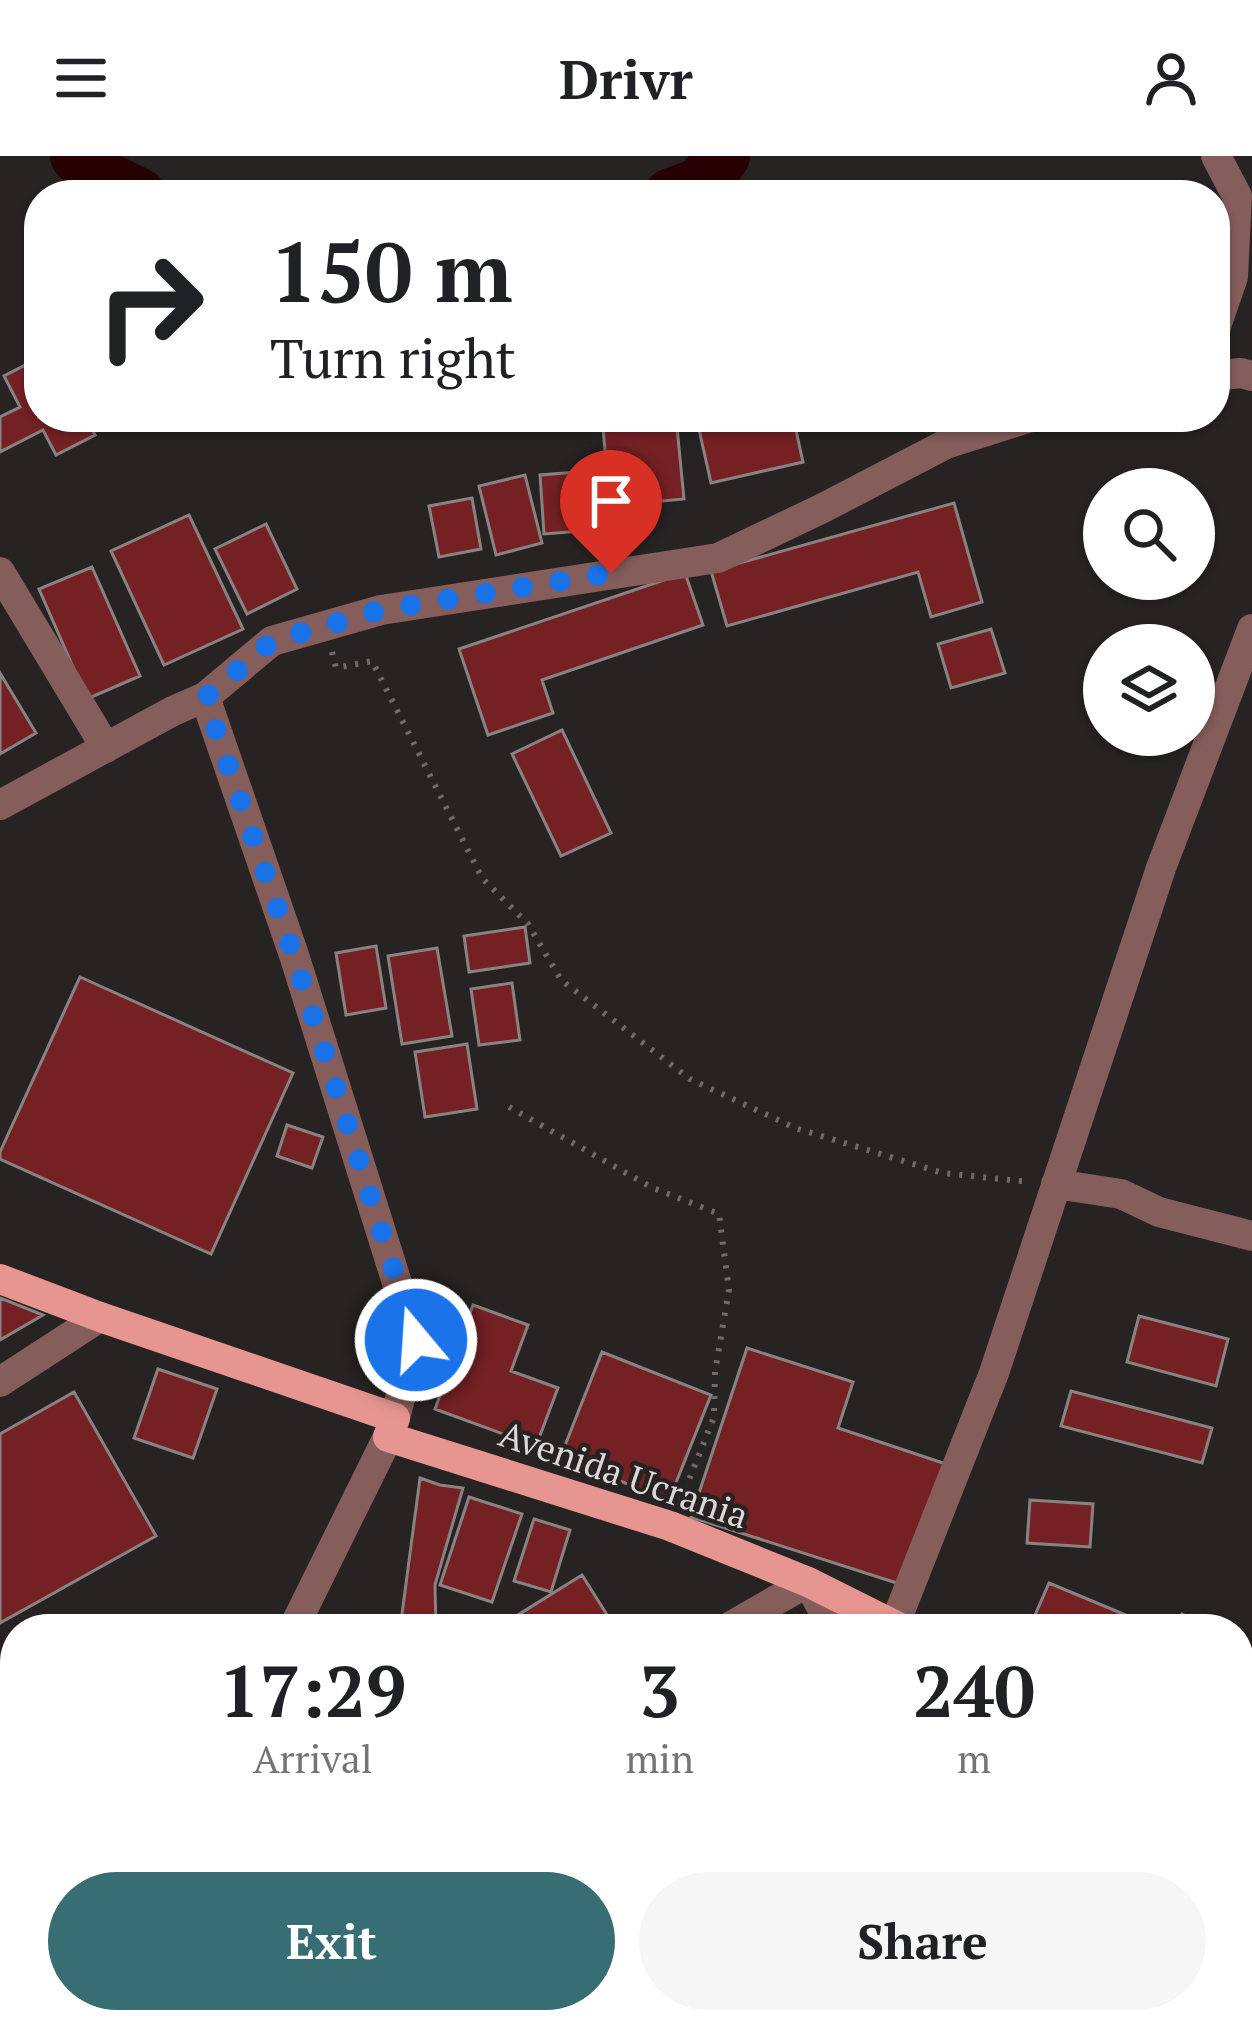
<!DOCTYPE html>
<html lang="en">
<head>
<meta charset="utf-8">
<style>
  :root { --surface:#fff; --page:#f6f6f6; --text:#202124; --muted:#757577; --accent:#366e74 }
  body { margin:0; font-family:"PT Serif",serif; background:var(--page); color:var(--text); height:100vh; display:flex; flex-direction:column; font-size:45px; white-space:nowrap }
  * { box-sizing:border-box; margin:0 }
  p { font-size:39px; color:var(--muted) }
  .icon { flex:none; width:66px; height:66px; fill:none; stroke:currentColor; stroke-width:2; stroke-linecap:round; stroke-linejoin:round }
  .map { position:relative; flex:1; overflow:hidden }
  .details { position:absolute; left:0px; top:1458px; width:1254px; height:420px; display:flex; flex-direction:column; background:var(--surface); border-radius:48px 48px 0 0; box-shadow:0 3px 9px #0004 }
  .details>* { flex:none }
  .hud { position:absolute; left:24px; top:24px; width:1206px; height:252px; border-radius:48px; box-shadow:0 3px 9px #0004; background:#fff; color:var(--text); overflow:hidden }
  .buttons { position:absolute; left:1083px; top:312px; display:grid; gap:24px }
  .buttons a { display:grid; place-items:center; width:132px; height:132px; border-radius:50%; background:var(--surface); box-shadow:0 3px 9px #0004; font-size:60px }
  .pin { position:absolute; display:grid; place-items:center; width:102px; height:102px; color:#fff; margin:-123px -51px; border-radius:50% 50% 50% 0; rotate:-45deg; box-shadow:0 0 12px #0007 }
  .pin .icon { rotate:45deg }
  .me { position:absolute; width:132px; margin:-66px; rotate:342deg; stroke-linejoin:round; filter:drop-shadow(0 0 9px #0008) }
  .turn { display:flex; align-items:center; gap:42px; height:252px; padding:0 48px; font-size:54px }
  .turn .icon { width:156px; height:156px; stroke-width:2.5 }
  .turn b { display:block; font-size:84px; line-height:102px }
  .eta { display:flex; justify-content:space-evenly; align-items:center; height:204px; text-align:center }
  .eta b { font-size:72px; font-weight:700; line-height:84px }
  .cta { display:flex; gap:24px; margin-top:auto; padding:24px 48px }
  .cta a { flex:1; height:138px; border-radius:72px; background:var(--accent); color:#fff; font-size:48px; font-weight:700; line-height:138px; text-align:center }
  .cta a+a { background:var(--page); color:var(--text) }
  header { display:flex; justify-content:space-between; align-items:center; height:156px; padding:0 48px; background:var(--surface); font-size:54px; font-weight:700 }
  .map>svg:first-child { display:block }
</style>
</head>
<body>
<header><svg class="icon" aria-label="menu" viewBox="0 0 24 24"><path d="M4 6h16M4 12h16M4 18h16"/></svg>Drivr<svg class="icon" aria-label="person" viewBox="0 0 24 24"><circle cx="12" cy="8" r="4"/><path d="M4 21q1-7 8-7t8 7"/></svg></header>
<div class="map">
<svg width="1252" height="1878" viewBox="0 0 1252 1878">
  <rect width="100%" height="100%" fill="#272322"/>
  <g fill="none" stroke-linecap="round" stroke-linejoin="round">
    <path stroke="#260002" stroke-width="54" d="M 77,0 L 93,16 L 139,39
      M 671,39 L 701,28 L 723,0"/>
  </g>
  <path fill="#752124" stroke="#888282" stroke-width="3" d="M 39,202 L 39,261 L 85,261 L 95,279 L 56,299 L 43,274 L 0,296 L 0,261 L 20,251 L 4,220 Z
    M 602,261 L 676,261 L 684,343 L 610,350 Z
    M 736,261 L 793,261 L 803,306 L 711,327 L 698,269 Z
    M 590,315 L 595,374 L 544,378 L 540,319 Z
    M 525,319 L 542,387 L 496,399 L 479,330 Z
    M 472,342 L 481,393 L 439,401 L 429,350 Z
    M 954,347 L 982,446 L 931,461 L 918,416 L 727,470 L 711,415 Z
    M 189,359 L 243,473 L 164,509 L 111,395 Z
    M 266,368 L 297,433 L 247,458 L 215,393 Z
    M 92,411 L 140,520 L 87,543 L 39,433 Z
    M 685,417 L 703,469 L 542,524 L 553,557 L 488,579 L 459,493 Z
    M 991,473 L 1005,517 L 951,532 L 938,488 Z
    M 0,517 L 36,577 L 0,598 Z
    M 562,574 L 611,677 L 561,700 L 512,598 Z
    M 525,771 L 530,807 L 469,816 L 464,780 Z
    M 376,790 L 386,852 L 346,859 L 336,797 Z
    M 437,792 L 452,880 L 402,888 L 388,800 Z
    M 80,821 L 293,917 L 211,1098 L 0,1003 L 0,996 Z
    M 512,827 L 520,884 L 479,889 L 471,833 Z
    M 467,888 L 477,953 L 425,961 L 415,896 Z
    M 287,969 L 323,981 L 312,1012 L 277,1000 Z
    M 0,1142 L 43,1159 L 0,1184 Z
    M 473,1149 L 528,1169 L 511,1215 L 558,1232 L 536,1290 L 435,1253 Z
    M 1139,1160 L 1228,1183 L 1216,1230 L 1127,1206 Z
    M 747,1192 L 853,1226 L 838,1272 L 946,1308 L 906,1430 L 691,1361 Z
    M 602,1196 L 711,1239 L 669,1344 L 560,1302 Z
    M 158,1213 L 217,1233 L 193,1302 L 134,1282 Z
    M 1071,1235 L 1212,1272 L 1202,1307 L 1061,1270 Z
    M 74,1236 L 156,1380 L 0,1467 L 0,1278 Z
    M 420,1322 L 440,1329 L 463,1332 L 435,1429 L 436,1473 L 400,1473 Z
    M 469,1341 L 522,1358 L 492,1446 L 440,1429 Z
    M 1030,1344 L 1093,1348 L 1090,1391 L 1027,1387 Z
    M 534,1363 L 570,1374 L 551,1436 L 514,1425 Z
    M 582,1419 L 616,1473 L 498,1473 L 497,1472 Z
    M 1049,1427 L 1145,1467 L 1142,1473 L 1029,1473 Z
    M 1182,1458 L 1213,1473 L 1175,1473 Z
    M 1239,1730 L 1252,1736 L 1252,1763 L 1239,1772 Z
    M 15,1773 L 15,1818 L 0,1827 L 0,1782 Z
    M 1241,1858 L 1252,1878 L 1202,1878 L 1231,1863 L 1239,1863 Z
    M 498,1863 L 526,1863 L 535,1878 L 474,1878 Z
    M 643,1863 L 676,1863 L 684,1878 L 615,1878 Z
    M 684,1863 L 735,1863 L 743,1878 L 691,1878 Z
    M 908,1863 L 945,1863 L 917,1878 Z
    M 953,1863 L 996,1863 L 1003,1878 L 922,1878 Z"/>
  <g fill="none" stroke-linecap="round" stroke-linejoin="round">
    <path stroke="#6f6b6b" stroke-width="6" stroke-dasharray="3 9" stroke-linecap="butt" d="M 332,496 L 336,512 L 372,505 L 482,722 L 528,768 L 561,824 L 690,923 L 795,972 L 943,1017 L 1030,1026
      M 509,951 L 651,1031 L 719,1058 L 729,1134 L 715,1216 L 714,1261 L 681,1344"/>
    <path stroke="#855d5b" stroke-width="30" d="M 1215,173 L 1233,121 L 1237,40 L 1216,0
      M 1215,220 L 1241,217 L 1252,220
      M 0,416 L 106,592
      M 205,541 L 294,799 L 415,1184 L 395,1262
      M 0,649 L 173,555 L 205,541 L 272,485 L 381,454 L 718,402 L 821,353 L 946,288 L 1031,261
      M 1056,1028 L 1121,1038 L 1159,1056 L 1252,1080
      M 0,1226 L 100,1161
      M 894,1470 L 994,1217 L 1161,712 L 1252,473
      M 293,1473 L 388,1281
      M 726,1473 L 808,1426 L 833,1473
      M 0,1558 L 15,1582
      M 1239,1822 L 1252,1815
      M 564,1863 L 572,1878
      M 1046,1863 L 1054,1878
      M 22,1878 L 47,1863
      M 595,1878 L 621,1863
      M 1139,1878 L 1165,1863"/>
    <path stroke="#e79591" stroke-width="30" d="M 0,1123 L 100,1161 L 395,1262 L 388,1281 L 670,1370 L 808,1426 L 902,1473
      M 1239,1603 L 1252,1608"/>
  </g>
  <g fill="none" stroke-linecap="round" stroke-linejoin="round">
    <path stroke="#1a73e8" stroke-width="21" stroke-dasharray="0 37.8" d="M 416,1184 L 294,800 L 205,542 L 272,485 L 381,454 L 611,417"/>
  </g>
  <g text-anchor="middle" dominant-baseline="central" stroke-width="9" stroke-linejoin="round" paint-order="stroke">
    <g font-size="36" fill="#dbd8d8" stroke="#272322">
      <text transform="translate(624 1318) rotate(19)">Avenida Ucrania</text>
    </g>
  </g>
</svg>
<div class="buttons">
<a><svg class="icon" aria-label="search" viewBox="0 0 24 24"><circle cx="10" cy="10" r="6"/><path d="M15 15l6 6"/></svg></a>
<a><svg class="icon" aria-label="layers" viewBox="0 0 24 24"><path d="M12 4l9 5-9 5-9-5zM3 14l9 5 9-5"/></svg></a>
</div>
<div class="pin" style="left:611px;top:417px;background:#d93025"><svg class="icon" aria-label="arrive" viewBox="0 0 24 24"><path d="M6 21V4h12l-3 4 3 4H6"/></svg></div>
<svg class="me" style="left:416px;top:1184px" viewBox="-20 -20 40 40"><circle r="17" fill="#1a73e8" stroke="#fff" stroke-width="3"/><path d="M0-11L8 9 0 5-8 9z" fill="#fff"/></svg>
<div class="hud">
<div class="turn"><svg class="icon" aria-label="right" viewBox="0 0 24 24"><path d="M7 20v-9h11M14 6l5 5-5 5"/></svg><div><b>150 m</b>Turn right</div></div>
</div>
<section class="details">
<div class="eta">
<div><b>17:29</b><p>Arrival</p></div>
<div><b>3</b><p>min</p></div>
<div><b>240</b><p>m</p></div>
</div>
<div class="cta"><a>Exit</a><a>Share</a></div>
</section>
</div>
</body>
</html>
